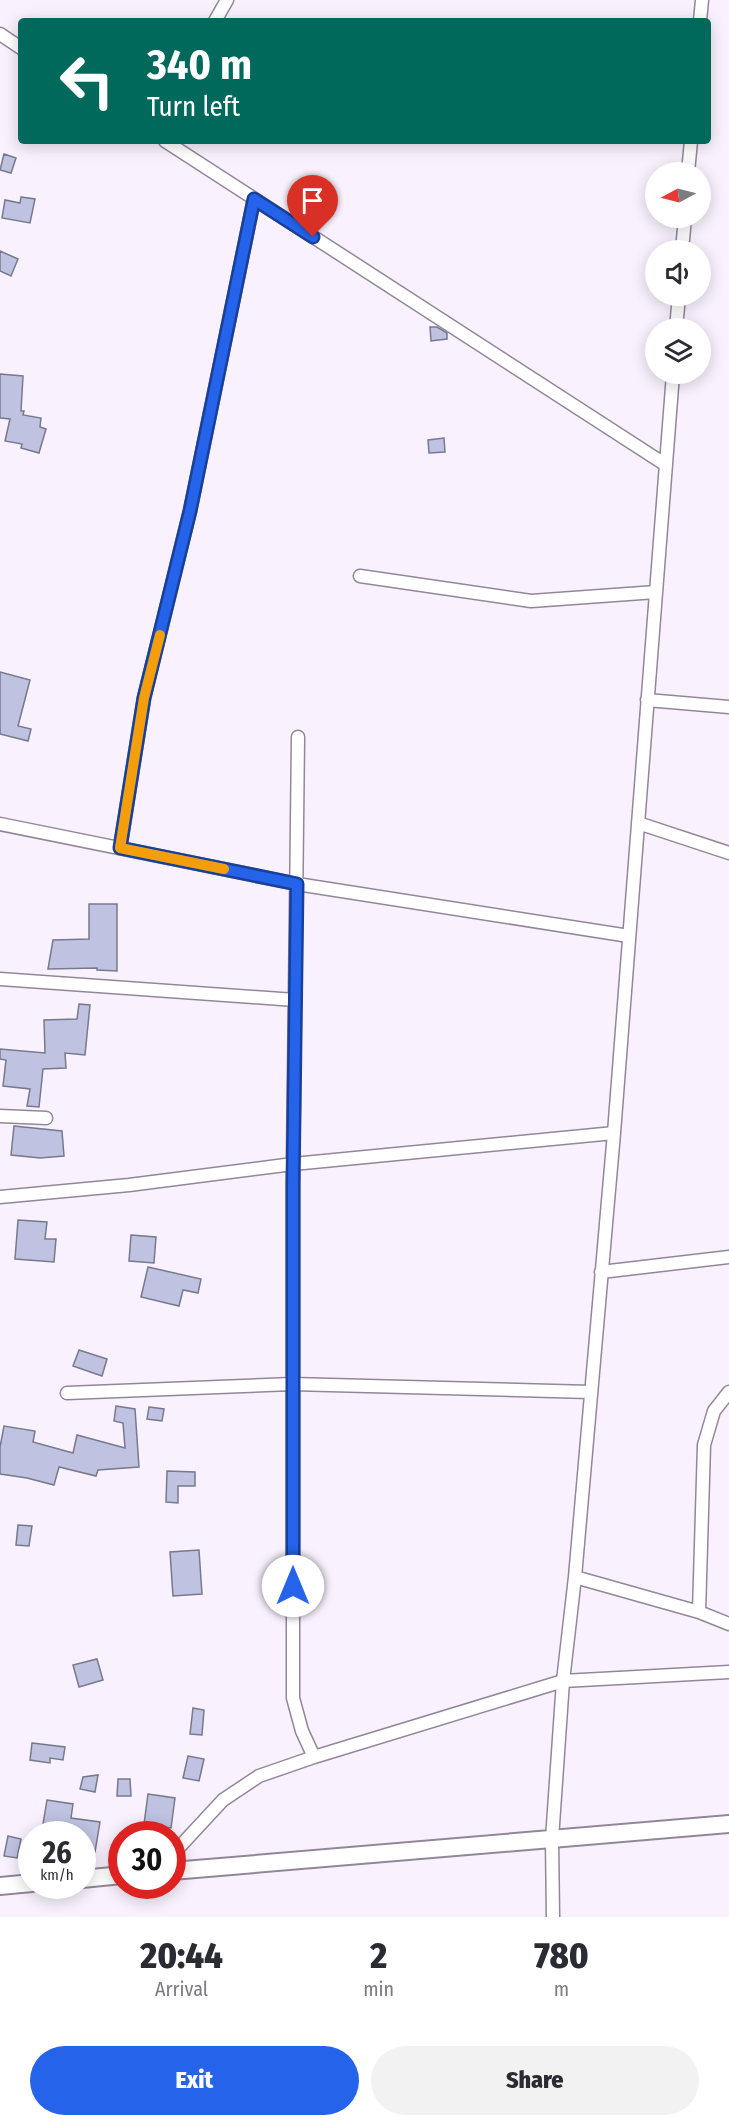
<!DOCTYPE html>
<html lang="en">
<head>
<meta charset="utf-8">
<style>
  :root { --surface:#fff; --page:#f2f2f3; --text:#2b2b33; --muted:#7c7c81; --accent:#2563eb }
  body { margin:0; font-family:"Fira Sans Condensed",sans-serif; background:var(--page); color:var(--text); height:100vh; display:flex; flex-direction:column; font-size:22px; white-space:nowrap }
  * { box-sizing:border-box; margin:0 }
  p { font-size:20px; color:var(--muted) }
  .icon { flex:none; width:33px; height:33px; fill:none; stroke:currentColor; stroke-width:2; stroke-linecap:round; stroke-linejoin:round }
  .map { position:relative; height:1917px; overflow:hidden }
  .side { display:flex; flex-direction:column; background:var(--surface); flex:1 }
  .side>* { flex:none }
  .hud { position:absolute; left:18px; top:18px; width:693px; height:126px; border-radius:6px; box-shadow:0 3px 15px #0003; background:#00695c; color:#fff; overflow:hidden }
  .needle { width:39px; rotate:263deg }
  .controls { position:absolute; left:645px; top:162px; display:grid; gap:12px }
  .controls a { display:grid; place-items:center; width:66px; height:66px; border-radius:50%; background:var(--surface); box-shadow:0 3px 15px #0003; font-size:30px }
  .speed { position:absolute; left:18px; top:1821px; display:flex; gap:12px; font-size:30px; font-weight:700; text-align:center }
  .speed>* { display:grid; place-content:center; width:78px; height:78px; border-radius:50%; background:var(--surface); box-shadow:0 3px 15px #0003; line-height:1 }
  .speed small { font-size:15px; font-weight:400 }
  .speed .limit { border:9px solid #d22; background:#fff; color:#111 }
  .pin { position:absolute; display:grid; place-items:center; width:51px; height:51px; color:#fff; margin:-62px -26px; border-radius:50% 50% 50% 0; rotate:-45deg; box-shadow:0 0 6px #0007 }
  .pin .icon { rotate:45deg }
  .me { position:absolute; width:66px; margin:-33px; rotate:0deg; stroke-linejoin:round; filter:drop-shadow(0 0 4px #0008) }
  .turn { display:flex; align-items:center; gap:21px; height:126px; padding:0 30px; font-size:27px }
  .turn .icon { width:78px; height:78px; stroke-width:2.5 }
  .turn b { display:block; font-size:42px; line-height:51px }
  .eta { display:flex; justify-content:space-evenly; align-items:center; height:102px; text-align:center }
  .eta b { font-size:36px; font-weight:800; line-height:42px }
  .primary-button { display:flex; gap:12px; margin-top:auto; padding:12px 30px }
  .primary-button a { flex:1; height:69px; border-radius:36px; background:var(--accent); color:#fff; font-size:24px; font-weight:800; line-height:69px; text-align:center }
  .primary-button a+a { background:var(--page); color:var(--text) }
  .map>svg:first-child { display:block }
</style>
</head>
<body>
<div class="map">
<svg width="729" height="1917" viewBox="0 0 729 1917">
  <rect width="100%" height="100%" fill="#f9f2fe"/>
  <path fill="#bfc2e1" stroke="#77798c" stroke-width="1.5" d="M 4,154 L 16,158 L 11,173 L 0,170 Z
    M 21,197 L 35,199 L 30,223 L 2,218 L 5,200 L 20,203 Z
    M 0,251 L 18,259 L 11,276 L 0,271 Z
    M 430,327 L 437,327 L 447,333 L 447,339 L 431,341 Z
    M 0,374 L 23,376 L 21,411 L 24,411 L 23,415 L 41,418 L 40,427 L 46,429 L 39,453 L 21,448 L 22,444 L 5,441 L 10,419 L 0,418 Z
    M 444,438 L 445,452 L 429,453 L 428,440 Z
    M 0,672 L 30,680 L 18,726 L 31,729 L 28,741 L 0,734 Z
    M 89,904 L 117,904 L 117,971 L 97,970 L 97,968 L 48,969 L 53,940 L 89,939 Z
    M 79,1004 L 90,1005 L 85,1055 L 65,1053 L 66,1068 L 43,1069 L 39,1107 L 27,1106 L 30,1089 L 3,1086 L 6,1060 L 0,1059 L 0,1049 L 45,1053 L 44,1020 L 77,1019 Z
    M 14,1126 L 62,1131 L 64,1156 L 40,1158 L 11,1155 Z
    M 18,1220 L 47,1222 L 45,1239 L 56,1239 L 54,1262 L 15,1259 Z
    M 131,1235 L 156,1237 L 154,1263 L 129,1261 Z
    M 148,1267 L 201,1279 L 198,1293 L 183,1290 L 179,1306 L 141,1297 Z
    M 79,1350 L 107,1359 L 102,1376 L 73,1366 Z
    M 116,1406 L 135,1409 L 139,1467 L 98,1470 L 96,1476 L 59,1467 L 54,1485 L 27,1478 L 0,1474 L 0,1447 L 4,1426 L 35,1431 L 33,1442 L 73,1453 L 77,1435 L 125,1448 L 123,1423 L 114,1421 Z
    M 149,1407 L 164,1409 L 162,1421 L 147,1419 Z
    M 167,1471 L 195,1472 L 195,1486 L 178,1486 L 178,1503 L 166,1502 Z
    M 18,1525 L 32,1526 L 29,1546 L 16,1545 Z
    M 199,1550 L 202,1594 L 173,1596 L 170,1552 Z
    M 97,1659 L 103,1680 L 79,1687 L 73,1665 Z
    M 193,1708 L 204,1710 L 202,1735 L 190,1734 Z
    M 32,1743 L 65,1747 L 63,1760 L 50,1758 L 50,1763 L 30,1760 Z
    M 188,1756 L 204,1759 L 199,1781 L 183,1778 Z
    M 98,1775 L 95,1792 L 80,1789 L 83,1777 Z
    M 118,1779 L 130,1779 L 131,1796 L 117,1796 Z
    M 148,1794 L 175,1798 L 171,1828 L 144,1824 Z
    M 47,1800 L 73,1804 L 71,1818 L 100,1822 L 95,1852 L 82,1850 L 82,1834 L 42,1830 Z
    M 8,1836 L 21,1839 L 17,1858 L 4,1856 Z"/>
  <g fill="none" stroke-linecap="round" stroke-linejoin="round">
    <g stroke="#928799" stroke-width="15">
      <path id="street" d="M 215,21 L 227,0
        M 700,21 L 702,0
        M 0,34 L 21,48
        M 165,141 L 666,465
        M 688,172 L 691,141
        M 682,250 L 685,218
        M 676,328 L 679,296
        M 360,576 L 531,601 L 656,592
        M 647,700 L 729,707
        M 298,737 L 293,1164 L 293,1698 L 302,1731 L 314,1757
        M 638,823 L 729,853
        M 0,824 L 297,884 L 629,936
        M 120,848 L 144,698 L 190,511 L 254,199
        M 0,979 L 295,1000
        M 0,1116 L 46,1118
        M 0,1197 L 129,1185 L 293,1164 L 614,1133
        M 601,1272 L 729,1257
        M 67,1393 L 292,1384 L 590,1392
        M 575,1577 L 699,1612 L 729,1624
        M 699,1612 L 704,1445 L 714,1411 L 729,1392
        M 172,1855 L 223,1800 L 259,1776 L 314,1757 L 563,1681 L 729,1672
        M 553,1917 L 552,1839 L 563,1681 L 575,1577 L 614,1133 L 673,374"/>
    </g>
    <g stroke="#928799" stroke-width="20">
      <path id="secondary" d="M 172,1871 L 729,1824
        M 82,1879 L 122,1875
        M 0,1886 L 32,1883"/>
    </g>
    <use href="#street" stroke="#fff" stroke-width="12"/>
    <use href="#secondary" stroke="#fff" stroke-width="16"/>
  </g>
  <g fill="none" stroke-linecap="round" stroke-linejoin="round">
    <g stroke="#184099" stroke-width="15">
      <path id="route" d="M 293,1586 L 293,1186 L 297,884 L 120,848 L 144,698 L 190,511 L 254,199 L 313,237"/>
    </g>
    <use href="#route" stroke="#2563eb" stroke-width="10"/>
    <path stroke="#f59e0b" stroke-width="10" d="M 160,635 L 144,698 L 120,848 L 224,869"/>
  </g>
</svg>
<div class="controls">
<a><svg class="needle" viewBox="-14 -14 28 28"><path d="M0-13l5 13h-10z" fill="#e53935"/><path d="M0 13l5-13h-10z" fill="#7c7c81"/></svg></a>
<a><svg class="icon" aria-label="sound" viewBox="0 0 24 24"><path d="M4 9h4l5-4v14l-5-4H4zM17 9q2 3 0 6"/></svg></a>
<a><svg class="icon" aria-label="layers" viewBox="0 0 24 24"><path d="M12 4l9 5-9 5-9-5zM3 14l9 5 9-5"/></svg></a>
</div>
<div class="speed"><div>26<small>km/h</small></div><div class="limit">30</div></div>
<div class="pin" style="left:313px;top:237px;background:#d93025"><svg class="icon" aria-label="arrive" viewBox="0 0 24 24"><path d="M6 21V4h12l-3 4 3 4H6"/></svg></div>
<svg class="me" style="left:293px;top:1586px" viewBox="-20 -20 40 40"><circle r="19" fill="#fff"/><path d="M0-13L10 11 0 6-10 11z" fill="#2563eb"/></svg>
<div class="hud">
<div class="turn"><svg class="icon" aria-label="left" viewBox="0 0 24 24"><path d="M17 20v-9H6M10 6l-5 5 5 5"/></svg><div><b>340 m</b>Turn left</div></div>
</div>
</div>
<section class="side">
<div class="eta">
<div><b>20:44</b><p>Arrival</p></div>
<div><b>2</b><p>min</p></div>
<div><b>780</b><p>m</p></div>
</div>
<div class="primary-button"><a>Exit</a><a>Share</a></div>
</section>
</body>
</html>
